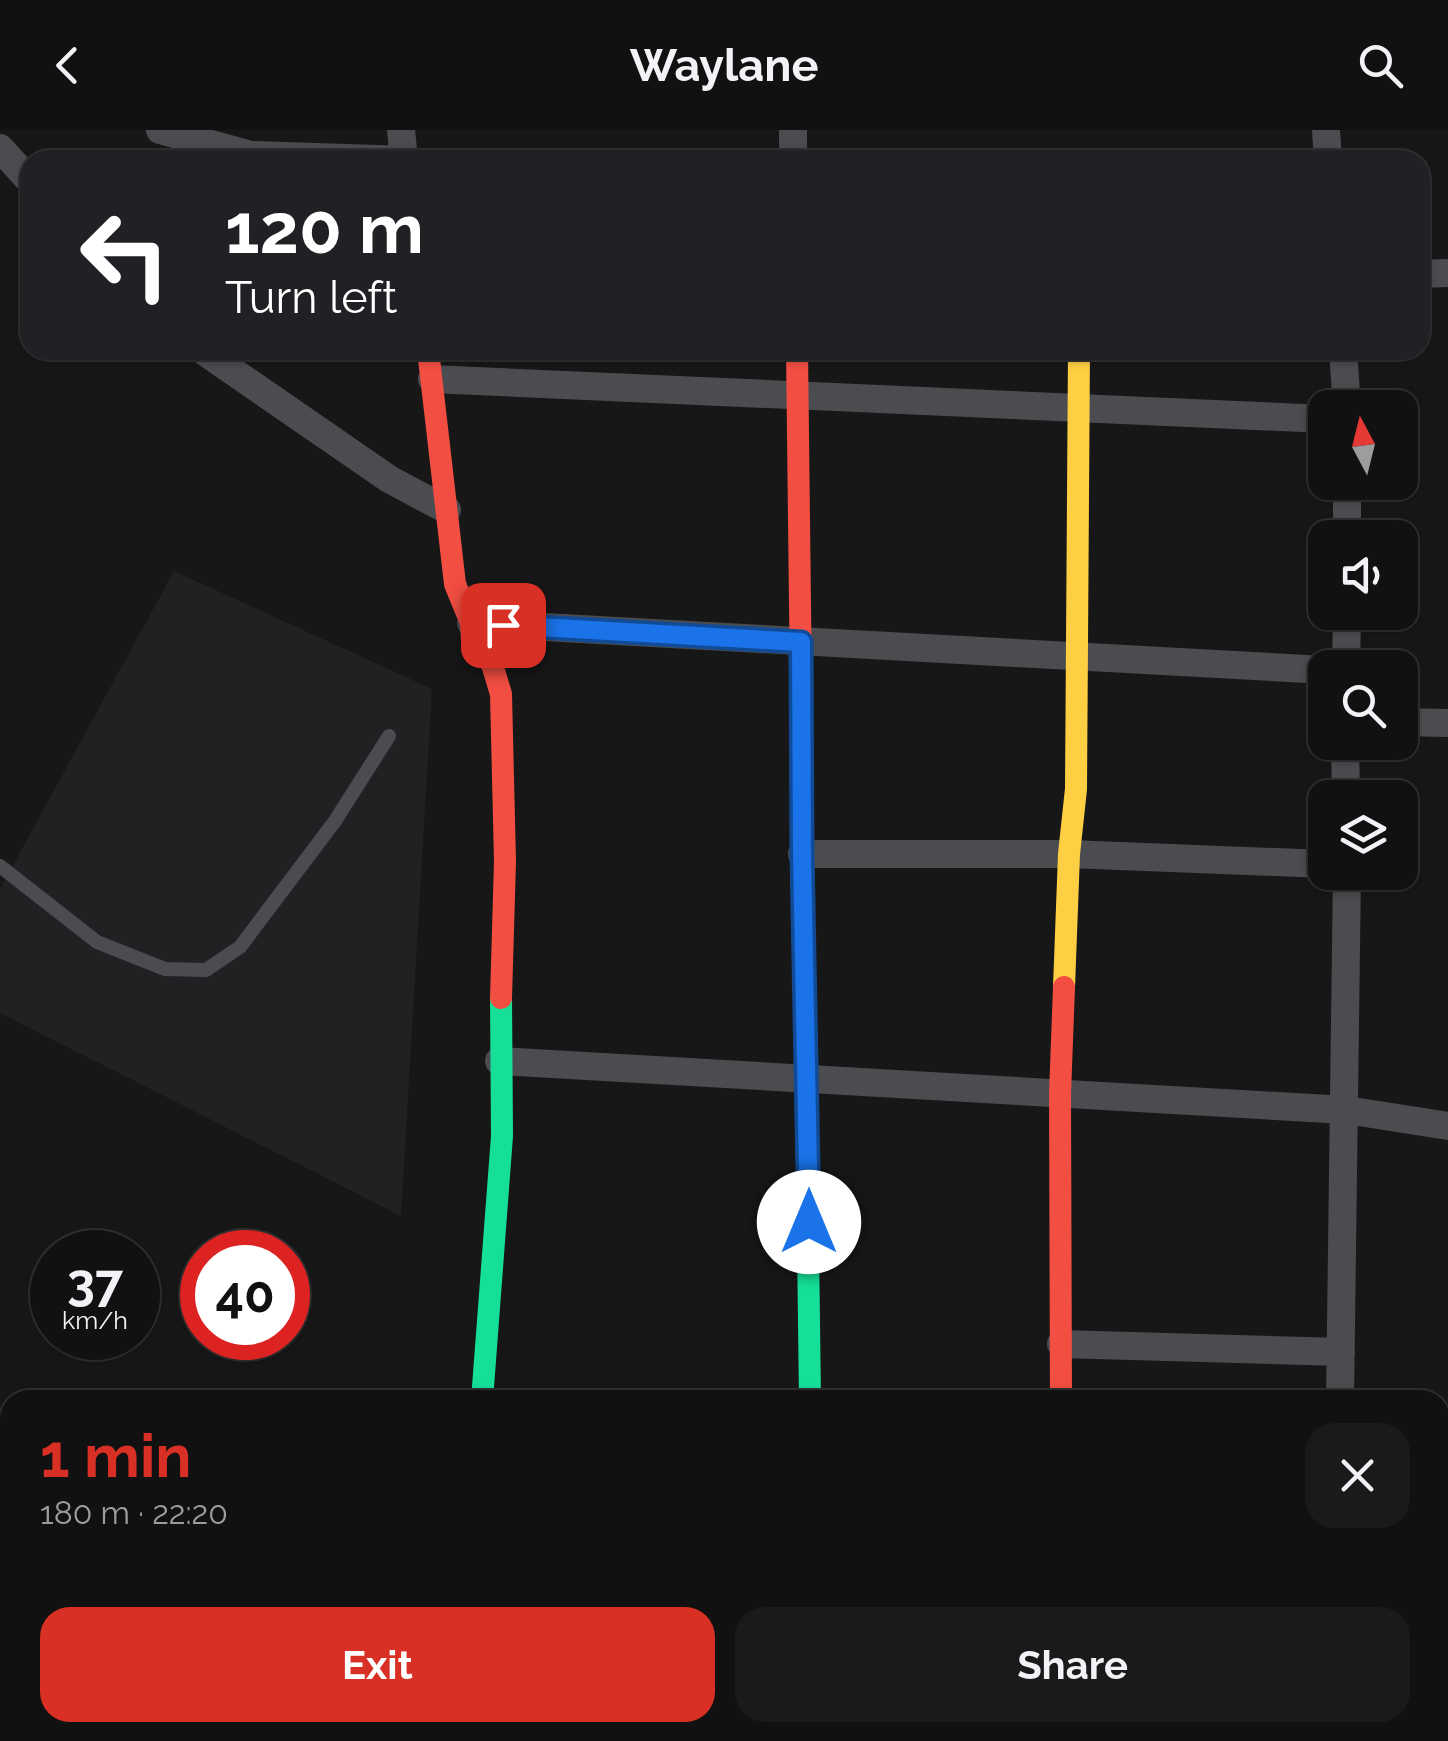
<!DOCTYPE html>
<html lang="en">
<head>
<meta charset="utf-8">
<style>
  :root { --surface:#111; --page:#1a1a1a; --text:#f1f3f6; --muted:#9c9d9f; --line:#303131; --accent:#d93025 }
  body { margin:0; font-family:Raleway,sans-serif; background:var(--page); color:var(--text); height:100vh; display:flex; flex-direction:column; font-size:38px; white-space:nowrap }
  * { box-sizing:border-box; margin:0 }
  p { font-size:32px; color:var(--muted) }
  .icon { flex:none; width:55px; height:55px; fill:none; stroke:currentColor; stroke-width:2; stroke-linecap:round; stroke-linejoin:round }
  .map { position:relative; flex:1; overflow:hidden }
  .panel { position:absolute; left:0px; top:1260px; width:1450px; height:352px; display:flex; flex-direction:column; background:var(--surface); border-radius:30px 30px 0 0; box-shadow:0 2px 8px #0004,0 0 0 2px var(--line) }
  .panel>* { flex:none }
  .guide { position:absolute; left:20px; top:20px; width:1410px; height:210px; border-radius:30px; box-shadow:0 2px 8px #0004,0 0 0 2px var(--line); background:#202124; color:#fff; overflow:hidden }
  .needle { width:65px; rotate:353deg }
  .fabs { position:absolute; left:1308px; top:260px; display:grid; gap:20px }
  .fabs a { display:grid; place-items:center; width:110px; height:110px; border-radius:20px; background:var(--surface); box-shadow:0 2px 8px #0004,0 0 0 2px var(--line); font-size:50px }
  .speed { position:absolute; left:30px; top:1100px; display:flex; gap:20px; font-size:50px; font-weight:700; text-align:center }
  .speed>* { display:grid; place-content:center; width:130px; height:130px; border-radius:50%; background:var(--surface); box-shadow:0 2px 8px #0004,0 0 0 2px var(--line); line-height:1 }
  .speed small { font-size:25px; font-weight:400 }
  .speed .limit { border:15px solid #d22; background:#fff; color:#111 }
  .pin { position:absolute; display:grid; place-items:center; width:85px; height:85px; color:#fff; margin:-42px; border-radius:20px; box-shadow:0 5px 15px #0006 }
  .me { position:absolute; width:110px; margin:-55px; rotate:0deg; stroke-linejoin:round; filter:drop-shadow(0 0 8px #0008) }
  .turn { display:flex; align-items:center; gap:35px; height:210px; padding:0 40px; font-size:45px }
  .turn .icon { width:130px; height:130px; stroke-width:2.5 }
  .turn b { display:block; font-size:70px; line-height:85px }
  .round { display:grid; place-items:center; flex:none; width:105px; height:105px; border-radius:30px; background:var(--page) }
  .headline { display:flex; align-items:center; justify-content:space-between; height:170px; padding:0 40px }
  h1 { font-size:60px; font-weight:700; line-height:75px; color:var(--accent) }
  .cta { display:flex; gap:20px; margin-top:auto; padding:20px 40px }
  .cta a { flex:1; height:115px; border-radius:30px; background:var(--accent); color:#fff; font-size:40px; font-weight:700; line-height:115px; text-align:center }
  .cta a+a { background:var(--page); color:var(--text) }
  header { display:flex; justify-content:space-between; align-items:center; height:130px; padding:0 40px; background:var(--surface); font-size:45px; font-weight:700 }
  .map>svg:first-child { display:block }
</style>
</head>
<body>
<header><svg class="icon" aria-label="back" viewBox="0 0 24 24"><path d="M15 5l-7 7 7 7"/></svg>Waylane<svg class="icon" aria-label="search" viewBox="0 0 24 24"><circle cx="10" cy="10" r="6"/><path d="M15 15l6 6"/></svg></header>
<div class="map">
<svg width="1448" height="1611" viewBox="0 0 1448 1611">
  <rect width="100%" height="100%" fill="#171717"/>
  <path fill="#212124" d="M 174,441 L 432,559 L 401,1086 L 0,883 L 0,759 Z"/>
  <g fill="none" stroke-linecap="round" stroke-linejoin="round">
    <path stroke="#4b4c50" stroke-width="14" d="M 0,736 L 97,812 L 165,839 L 206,840 L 240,817 L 335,691 L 389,606"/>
    <path stroke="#4b4c50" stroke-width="28" d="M 160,0 L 251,25 L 408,30
      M 401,0 L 404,30
      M 793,0 L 793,30
      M 1326,0 L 1328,30
      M 0,18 L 30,51
      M 1420,144 L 1448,143
      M 202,220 L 389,349 L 447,380
      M 1343,220 L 1347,278
      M 432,249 L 1325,289
      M 1347,408 L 1347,352
      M 471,493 L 1325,540
      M 1346,538 L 1347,482
      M 1400,592 L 1448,593
      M 1345,612 L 1346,668
      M 802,724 L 1069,724 L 1325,734
      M 499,931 L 1346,980 L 1448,996
      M 1061,1214 L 1341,1222
      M 1340,1270 L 1347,742
      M 812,1602 L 812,1611
      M 1063,1602 L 1063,1611
      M 449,1607 L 478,1611
      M 1332,1611 L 1332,1602"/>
    <path stroke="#16e098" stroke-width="22" d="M 802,644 L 810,1270
      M 482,1270 L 502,1006 L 501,868"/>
    <path stroke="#ffcf43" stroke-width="22" d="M 1064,857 L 1069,724 L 1076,659 L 1079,220"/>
    <path stroke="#f24e42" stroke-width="22" d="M 428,220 L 455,454 L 471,493 L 472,511 L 492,534 L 501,564 L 505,731 L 501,868
      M 797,220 L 802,644
      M 1061,1270 L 1060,964 L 1064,857"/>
  </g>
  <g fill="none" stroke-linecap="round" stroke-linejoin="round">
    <g stroke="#114b97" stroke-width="25">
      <path id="route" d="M 503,495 L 801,512 L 802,724 L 809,1092"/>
    </g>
    <use href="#route" stroke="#1a73e8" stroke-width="18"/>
  </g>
</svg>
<div class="fabs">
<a><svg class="needle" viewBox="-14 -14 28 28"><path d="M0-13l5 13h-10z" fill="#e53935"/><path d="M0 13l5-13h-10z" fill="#9c9d9f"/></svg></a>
<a><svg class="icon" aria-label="sound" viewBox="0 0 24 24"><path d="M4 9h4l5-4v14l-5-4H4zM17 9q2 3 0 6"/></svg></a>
<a><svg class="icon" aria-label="search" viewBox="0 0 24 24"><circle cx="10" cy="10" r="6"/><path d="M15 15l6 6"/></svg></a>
<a><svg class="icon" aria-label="layers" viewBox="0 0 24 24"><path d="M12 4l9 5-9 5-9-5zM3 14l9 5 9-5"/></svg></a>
</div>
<div class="speed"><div>37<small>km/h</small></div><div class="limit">40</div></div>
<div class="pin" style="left:503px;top:495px;background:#d93025"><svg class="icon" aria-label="arrive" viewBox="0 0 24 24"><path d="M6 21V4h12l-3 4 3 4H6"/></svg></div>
<svg class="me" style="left:809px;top:1092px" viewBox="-20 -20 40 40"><circle r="19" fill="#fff"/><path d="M0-13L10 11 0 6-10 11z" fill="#1a73e8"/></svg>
<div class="guide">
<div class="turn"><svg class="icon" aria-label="left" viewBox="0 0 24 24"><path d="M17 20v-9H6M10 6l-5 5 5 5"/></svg><div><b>120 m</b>Turn left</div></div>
</div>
<section class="panel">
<div class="headline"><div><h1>1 min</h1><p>180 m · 22:20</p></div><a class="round"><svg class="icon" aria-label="close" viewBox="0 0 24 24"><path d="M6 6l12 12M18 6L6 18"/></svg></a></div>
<div class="cta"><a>Exit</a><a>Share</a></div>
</section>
</div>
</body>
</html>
